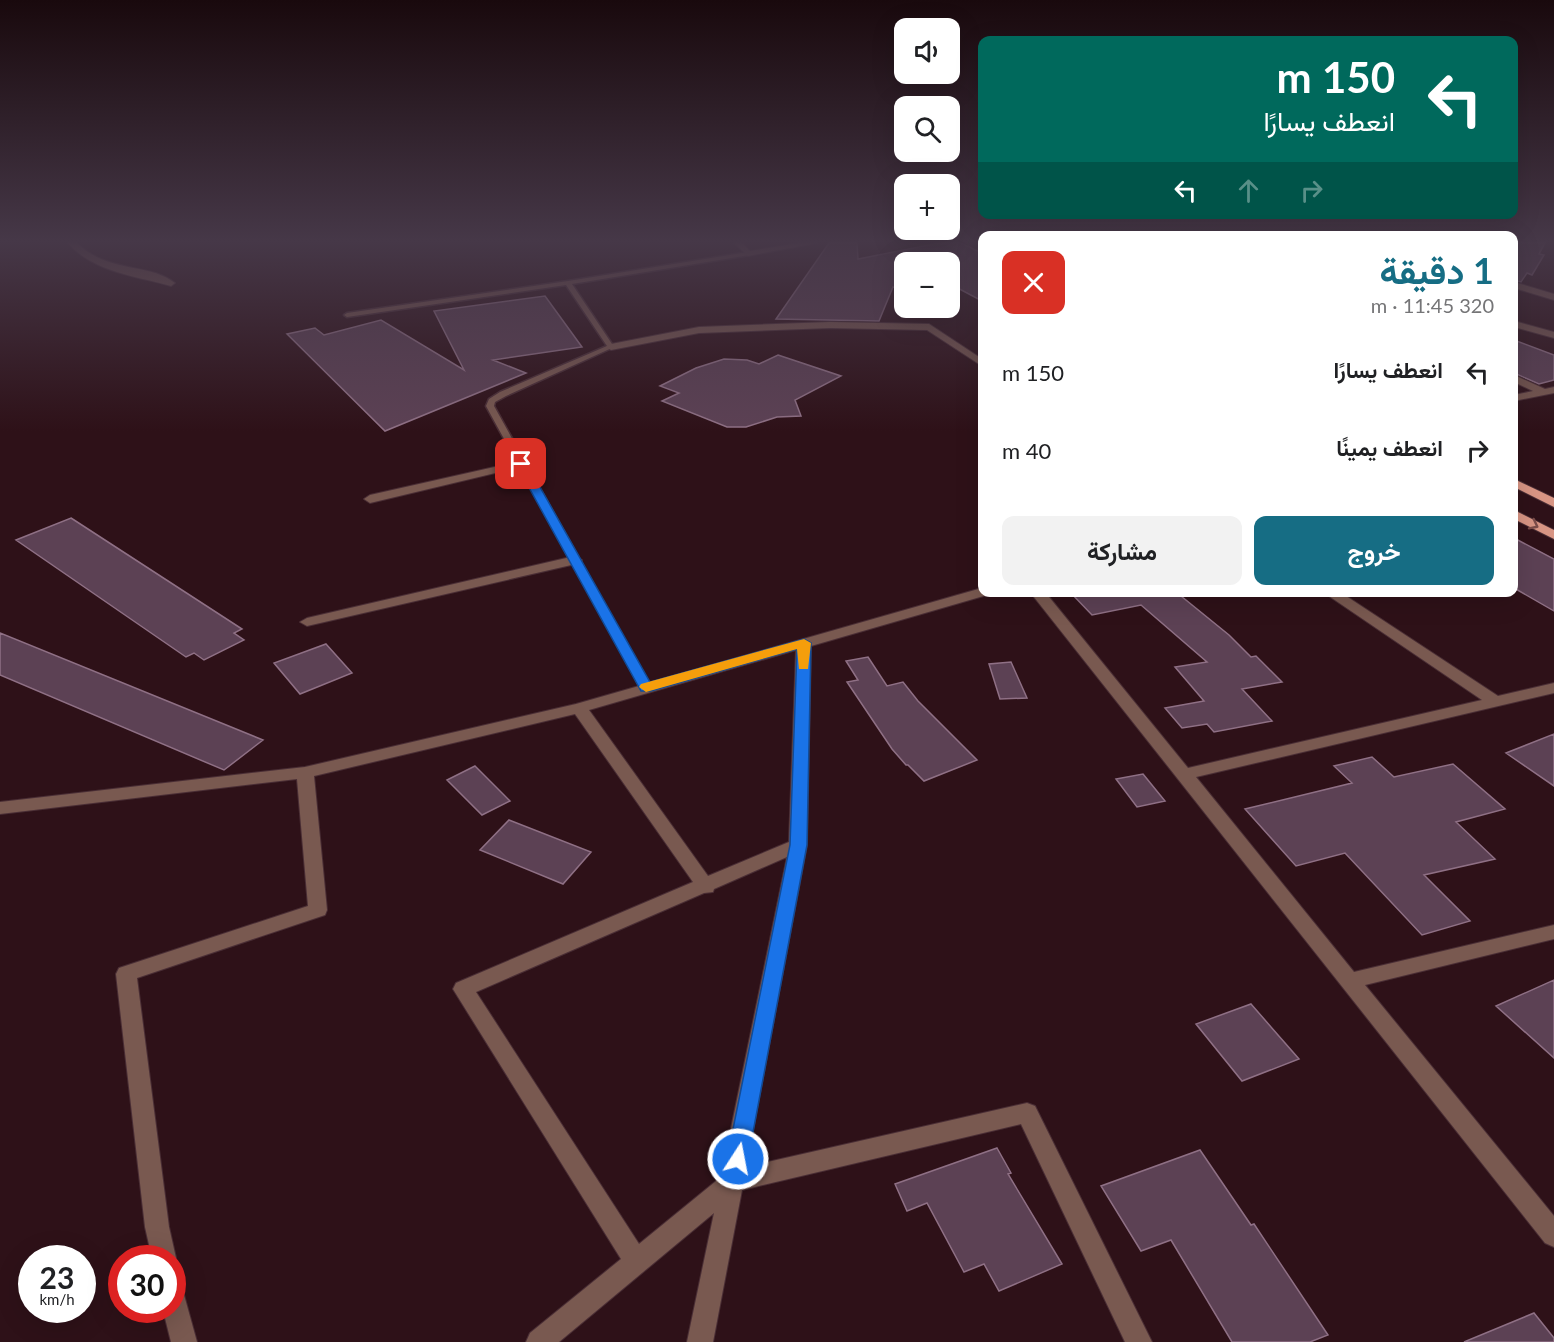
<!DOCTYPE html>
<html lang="ar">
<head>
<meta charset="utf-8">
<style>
  :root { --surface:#fff; --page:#f2f2f2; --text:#202124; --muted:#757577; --accent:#166d84 }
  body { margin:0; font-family:Lato,Vazirmatn,sans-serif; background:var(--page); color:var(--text); direction:rtl; height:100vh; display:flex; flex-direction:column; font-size:22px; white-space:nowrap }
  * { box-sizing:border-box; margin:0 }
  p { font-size:20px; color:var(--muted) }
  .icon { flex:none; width:33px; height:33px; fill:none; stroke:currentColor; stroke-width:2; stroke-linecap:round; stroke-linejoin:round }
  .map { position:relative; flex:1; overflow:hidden; direction:ltr }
  .panel { position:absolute; left:978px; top:231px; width:540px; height:366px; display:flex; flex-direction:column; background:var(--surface); border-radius:12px; box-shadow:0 6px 24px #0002; direction:rtl }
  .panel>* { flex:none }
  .guide { position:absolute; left:978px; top:36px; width:540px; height:183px; border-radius:12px; box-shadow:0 6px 24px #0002; direction:rtl; background:#00695c; color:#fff; overflow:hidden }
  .tools { position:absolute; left:894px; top:18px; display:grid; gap:12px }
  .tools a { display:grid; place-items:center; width:66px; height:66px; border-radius:12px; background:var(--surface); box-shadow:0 6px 24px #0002; font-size:30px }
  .speed { position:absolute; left:18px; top:1245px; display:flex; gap:12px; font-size:30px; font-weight:700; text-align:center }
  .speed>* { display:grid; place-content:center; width:78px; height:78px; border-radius:50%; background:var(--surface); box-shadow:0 6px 24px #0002; line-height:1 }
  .speed small { font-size:15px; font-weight:400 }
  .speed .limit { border:9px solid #d22; background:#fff; color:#111 }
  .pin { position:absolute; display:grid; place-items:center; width:51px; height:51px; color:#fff; margin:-26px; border-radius:12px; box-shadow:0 3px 9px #0006 }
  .me { position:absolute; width:66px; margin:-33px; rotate:11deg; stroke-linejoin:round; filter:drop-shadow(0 0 4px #0008) }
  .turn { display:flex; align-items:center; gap:21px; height:126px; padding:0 24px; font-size:27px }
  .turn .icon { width:78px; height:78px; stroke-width:2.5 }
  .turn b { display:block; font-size:42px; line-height:51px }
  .lanes { display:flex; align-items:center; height:57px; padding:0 24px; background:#0003; justify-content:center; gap:30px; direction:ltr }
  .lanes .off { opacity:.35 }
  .round { display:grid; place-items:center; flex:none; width:63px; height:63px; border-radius:12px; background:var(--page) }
  .head { display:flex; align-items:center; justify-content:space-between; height:102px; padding:0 24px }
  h1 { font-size:36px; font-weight:700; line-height:45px; color:var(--accent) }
  .primary-button { display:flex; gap:12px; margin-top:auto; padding:12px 24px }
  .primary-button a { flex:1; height:69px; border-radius:12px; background:var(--accent); color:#fff; font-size:24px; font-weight:700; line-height:69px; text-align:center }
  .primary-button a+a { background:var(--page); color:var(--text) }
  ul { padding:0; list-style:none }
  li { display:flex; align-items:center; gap:18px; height:78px; padding:0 24px }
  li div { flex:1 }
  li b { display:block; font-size:22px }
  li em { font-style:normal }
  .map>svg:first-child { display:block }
</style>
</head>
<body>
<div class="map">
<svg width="1554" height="1342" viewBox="0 0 1554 1342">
  <rect width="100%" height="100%" fill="#2e1118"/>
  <path fill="#5c4154" stroke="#8f7085" stroke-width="1.5" d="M 829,243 L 857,243 L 858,259 L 939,243 L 961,243 L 982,253 L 982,301 L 950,284 L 950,262 L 904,261 L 904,291 L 893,287 L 879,321 L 776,319 Z
    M 1514,243 L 1545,243 L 1539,254 L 1544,255 L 1532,275 L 1527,273 L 1521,282 L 1514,280 Z
    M 545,296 L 582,347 L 493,360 L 526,373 L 385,431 L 287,334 L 315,328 L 324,335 L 381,320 L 464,370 L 434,311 Z
    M 1514,340 L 1554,355 L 1554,380 L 1539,384 L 1514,373 Z
    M 778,355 L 841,376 L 795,400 L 801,416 L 777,417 L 746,427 L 727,427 L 662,401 L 679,393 L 660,386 L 696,368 L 724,359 L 747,360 L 759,364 Z
    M 71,518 L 242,629 L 234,633 L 244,640 L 204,660 L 194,653 L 186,657 L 16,540 Z
    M 1514,538 L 1554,559 L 1554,611 L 1514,588 Z
    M 1070,592 L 1176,592 L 1229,635 L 1251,657 L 1256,656 L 1282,682 L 1242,689 L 1272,721 L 1214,732 L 1207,724 L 1182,728 L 1165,708 L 1204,701 L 1175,667 L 1207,662 L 1141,605 L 1092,615 Z
    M 0,633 L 263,740 L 224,770 L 0,675 Z
    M 326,644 L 352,673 L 300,694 L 274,663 Z
    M 868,657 L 887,686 L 903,682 L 918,701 L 977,760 L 924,781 L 908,765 L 906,765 L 892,749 L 847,682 L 858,680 L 846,661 Z
    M 1011,662 L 1027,698 L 1000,699 L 989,664 Z
    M 1554,734 L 1554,786 L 1506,753 Z
    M 1372,757 L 1394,777 L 1453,764 L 1505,809 L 1456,822 L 1495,859 L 1424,875 L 1470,921 L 1422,935 L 1345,853 L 1296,866 L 1245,809 L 1352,783 L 1334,766 Z
    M 475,766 L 510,801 L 482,815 L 447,780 Z
    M 1143,774 L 1165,801 L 1137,807 L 1116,779 Z
    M 509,820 L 591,852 L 563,884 L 480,850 Z
    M 1554,980 L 1554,1058 L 1496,1006 Z
    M 1251,1004 L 1299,1059 L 1242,1081 L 1196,1024 Z
    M 997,1148 L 1011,1173 L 1008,1174 L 1062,1264 L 999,1291 L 984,1264 L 964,1272 L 927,1203 L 907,1211 L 895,1184 Z
    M 1200,1150 L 1251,1225 L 1254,1224 L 1328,1335 L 1310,1342 L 1232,1342 L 1171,1240 L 1141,1251 L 1101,1186 Z
    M 1534,1313 L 1554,1338 L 1554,1342 L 1464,1342 Z"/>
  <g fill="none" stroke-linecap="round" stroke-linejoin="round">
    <g stroke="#4a2e35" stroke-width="3">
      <path id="lane" d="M 748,252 L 750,253 L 750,255 L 572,284 L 614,347 L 506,396 L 495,402 L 494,406 L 651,688 L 646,691 L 641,688 L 486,406 L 489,399 L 500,392 L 607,346 L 566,285 L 347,317 L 344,315 L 347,313 L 568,281 Z"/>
    </g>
    <g stroke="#4a2e35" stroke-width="2">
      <path id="street" d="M 68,243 L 77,243 C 109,274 148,262 175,283 L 171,286 C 136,276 93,272 68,243 Z
        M 734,243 L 742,243 L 750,251 L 799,243 L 817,243 L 748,256 Z
        M 1514,282 L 1554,294 L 1554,300 L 1514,288 Z
        M 1514,321 L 1554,332 L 1554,338 L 1514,327 Z
        M 830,322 L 929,324 L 982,359 L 982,366 L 927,330 L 830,328 L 699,333 L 611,350 L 606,347 L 611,344 L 699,327 Z
        M 1514,375 L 1545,389 L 1554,387 L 1554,393 L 1514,401 L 1514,395 L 1533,391 L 1514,382 Z
        M 521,461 L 525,462 L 525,466 L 370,503 L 364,499 L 370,495 Z
        M 575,556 L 582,560 L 580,563 L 307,626 L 300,622 L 307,618 Z
        M 982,588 L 982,592 L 989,592 L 987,595 L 811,646 L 807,845 L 746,1167 L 1027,1103 L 1035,1106 L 1152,1342 L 1125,1342 L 1021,1124 L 742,1190 L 713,1342 L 687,1342 L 714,1213 L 559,1342 L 526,1342 L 530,1333 L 621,1259 L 453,989 L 456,983 L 693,882 L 575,714 L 314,776 L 327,910 L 325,915 L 137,978 L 169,1227 L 176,1258 L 172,1267 L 172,1258 L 152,1258 L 145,1227 L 116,974 L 119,968 L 308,906 L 297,779 L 0,814 L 0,802 L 305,767 L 576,704 ZM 796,650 L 789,842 L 708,876 L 589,710 ZM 787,857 L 721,1177 L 639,1244 L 476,992 L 704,893 L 713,892 L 714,889 Z
        M 1030,592 L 1045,592 L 1188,768 L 1482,700 L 1323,592 L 1340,592 L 1498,696 L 1554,683 L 1554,693 L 1196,777 L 1354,972 L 1554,925 L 1554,939 L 1365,985 L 1554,1216 L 1554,1247 L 1545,1243 Z
        M 172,1281 L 181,1284 L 197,1342 L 171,1342 L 163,1310 L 172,1310 Z"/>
    </g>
    <g stroke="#4a2e35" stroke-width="2">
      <path id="primary" d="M 1514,479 L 1554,498 L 1554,507 L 1514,487 Z
        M 1514,510 L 1554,530 L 1554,539 L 1514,519 Z"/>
    </g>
    <use href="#lane" fill="#795950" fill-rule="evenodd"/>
    <use href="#street" fill="#795950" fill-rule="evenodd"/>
    <use href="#primary" fill="#d89584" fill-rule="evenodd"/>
  </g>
  <defs><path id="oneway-chevron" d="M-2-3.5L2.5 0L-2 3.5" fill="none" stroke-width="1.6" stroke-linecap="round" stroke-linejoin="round" transform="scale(1.5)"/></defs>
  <use stroke="#7a4c49" href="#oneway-chevron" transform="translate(1534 525) rotate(27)"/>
  <linearGradient id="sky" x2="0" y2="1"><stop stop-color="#19090d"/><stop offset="0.56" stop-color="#463848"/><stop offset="1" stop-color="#463848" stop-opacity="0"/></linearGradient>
  <rect width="1554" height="431" fill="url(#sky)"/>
  <path fill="#1a73e8" stroke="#114b97" stroke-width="1.5" d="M 521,460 L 527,464 L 650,682 L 804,639 L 811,643 L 807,845 L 748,1159 L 745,1166 L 738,1169 L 730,1166 L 727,1159 L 790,845 L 797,649 L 651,691 L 641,691 L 516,464 Z"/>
  <path fill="#f59e0b" d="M 804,639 L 811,643 L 808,669 L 799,669 L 797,649 L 646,692 L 639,687 L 641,684 Z"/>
</svg>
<div class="tools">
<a><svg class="icon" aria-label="sound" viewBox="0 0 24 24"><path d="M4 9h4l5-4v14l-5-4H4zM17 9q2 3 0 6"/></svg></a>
<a><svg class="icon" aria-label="search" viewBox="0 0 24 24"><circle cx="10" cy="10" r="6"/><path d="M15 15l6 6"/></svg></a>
<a>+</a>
<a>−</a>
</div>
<div class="speed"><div>23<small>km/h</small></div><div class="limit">30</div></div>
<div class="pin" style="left:521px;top:464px;background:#d93025"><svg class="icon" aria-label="arrive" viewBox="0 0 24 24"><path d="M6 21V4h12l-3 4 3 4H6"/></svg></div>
<svg class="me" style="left:738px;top:1159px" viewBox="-20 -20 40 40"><circle r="17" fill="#1a73e8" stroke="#fff" stroke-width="3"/><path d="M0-11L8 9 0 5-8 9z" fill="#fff"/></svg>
<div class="guide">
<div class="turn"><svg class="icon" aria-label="left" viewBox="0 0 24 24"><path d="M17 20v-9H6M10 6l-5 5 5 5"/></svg><div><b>150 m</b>انعطف يسارًا</div></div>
<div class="lanes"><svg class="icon" aria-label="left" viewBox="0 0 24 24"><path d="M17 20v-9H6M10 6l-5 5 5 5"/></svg><svg class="icon off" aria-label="ahead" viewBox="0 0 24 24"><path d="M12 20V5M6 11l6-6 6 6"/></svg><svg class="icon off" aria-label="right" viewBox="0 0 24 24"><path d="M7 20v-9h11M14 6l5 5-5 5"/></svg></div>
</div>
<section class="panel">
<div class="head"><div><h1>1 دقيقة</h1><p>320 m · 11:45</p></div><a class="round" style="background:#d93025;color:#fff"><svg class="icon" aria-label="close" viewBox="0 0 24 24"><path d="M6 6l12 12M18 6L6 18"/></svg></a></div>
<ul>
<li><svg class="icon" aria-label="left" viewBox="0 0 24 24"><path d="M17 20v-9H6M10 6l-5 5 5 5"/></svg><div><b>انعطف يسارًا</b></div><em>150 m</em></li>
<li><svg class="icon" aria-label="right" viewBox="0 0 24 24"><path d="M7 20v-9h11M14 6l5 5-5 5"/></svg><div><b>انعطف يمينًا</b></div><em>40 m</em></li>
</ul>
<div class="primary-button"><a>خروج</a><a>مشاركة</a></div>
</section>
</div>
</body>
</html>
